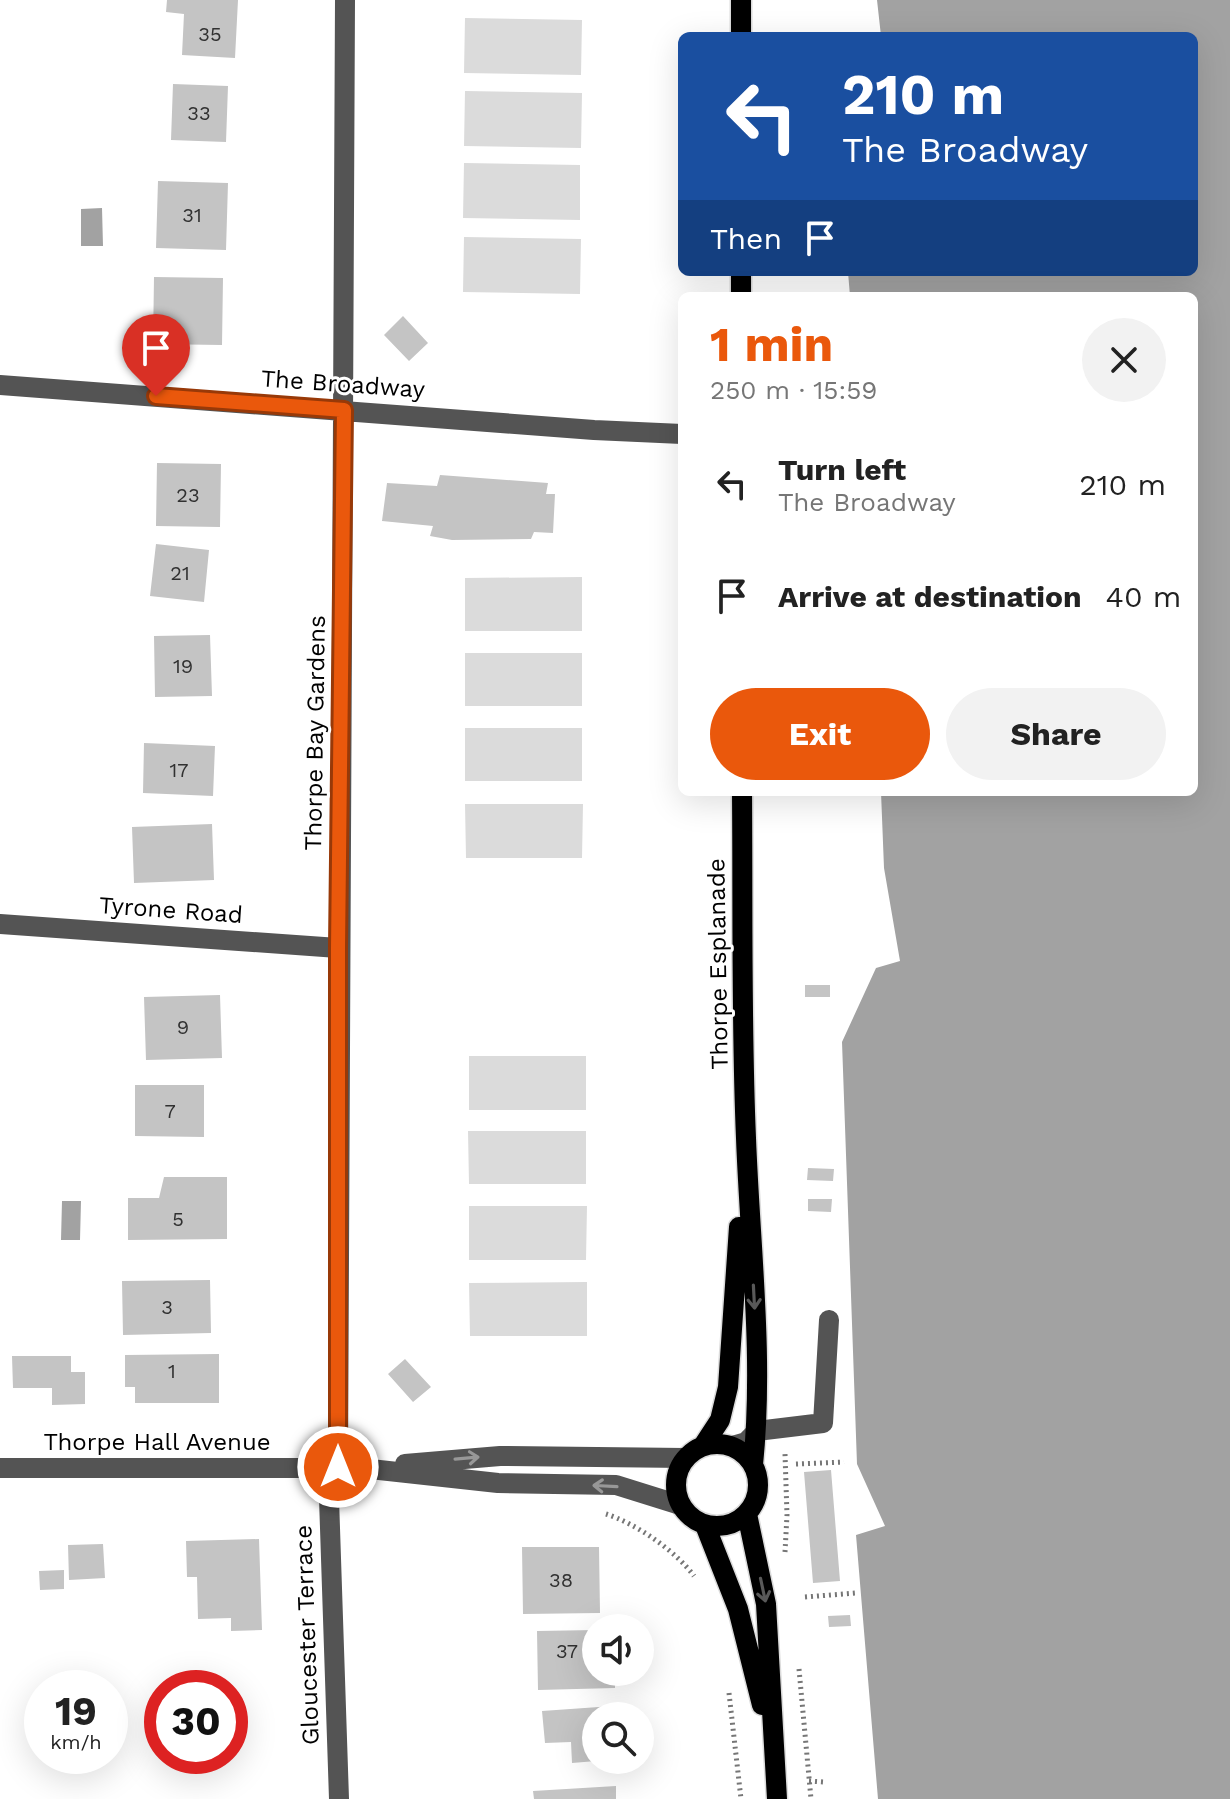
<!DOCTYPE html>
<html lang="en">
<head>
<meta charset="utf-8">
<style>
  :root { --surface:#fff; --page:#f2f2f2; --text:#222; --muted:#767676; --accent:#ea580c }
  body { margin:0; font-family:"Work Sans",sans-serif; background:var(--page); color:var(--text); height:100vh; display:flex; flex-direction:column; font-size:30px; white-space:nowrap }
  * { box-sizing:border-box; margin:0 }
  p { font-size:26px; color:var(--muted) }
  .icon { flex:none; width:44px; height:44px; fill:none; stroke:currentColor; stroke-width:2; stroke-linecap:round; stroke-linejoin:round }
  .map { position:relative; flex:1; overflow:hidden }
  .sheet { position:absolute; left:678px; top:292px; width:520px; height:504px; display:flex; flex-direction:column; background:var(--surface); border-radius:12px; box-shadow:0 8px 32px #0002 }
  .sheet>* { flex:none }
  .hud { position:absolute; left:678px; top:32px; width:520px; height:244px; border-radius:12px; box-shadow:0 8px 32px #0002; background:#1a4fa0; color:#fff; overflow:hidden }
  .buttons { position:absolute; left:582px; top:1614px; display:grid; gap:16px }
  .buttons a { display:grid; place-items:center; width:72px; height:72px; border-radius:50%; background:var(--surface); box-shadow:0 8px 32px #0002; font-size:40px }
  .speed { position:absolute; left:24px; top:1670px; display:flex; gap:16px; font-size:40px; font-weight:700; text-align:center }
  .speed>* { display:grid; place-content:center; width:104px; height:104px; border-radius:50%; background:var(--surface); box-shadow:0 8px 32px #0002; line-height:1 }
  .speed small { font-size:20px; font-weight:400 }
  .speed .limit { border:12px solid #d22; background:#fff; color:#111 }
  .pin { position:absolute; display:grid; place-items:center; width:68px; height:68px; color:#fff; margin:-82px -34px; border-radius:50% 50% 50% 0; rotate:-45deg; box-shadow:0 0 8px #0007 }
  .pin .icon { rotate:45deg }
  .me { position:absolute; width:88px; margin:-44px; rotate:0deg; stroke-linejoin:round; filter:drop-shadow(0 0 6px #0008) }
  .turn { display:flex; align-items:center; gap:28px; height:168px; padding:0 32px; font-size:36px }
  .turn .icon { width:104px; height:104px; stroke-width:2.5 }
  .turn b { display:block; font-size:56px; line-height:68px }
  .then { display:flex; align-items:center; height:76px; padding:0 32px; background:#0003; gap:16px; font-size:30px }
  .round { display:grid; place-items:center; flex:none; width:84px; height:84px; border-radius:42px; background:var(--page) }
  .summary { display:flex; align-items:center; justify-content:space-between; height:136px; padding:0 32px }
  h1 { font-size:48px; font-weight:700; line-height:60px; color:var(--accent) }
  .action { display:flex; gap:16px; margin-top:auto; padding:16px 32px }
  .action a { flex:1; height:92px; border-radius:48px; background:var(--accent); color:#fff; font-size:32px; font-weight:700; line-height:92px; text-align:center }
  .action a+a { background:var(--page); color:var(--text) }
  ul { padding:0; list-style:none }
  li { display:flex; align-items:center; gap:24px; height:112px; padding:0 32px }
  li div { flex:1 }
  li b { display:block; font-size:30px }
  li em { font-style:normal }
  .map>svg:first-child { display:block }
</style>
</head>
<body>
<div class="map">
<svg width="1230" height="1799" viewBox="0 0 1230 1799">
  <rect width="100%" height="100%" fill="#fff"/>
  <path fill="#dbdbdb" d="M 465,18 L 582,20 L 581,75 L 464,73 Z
    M 465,91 L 582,93 L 581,148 L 464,146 Z
    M 464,163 L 580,165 L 580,220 L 463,218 Z
    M 464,237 L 581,239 L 580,294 L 463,292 Z
    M 582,577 L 582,631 L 465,631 L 465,578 Z
    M 465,653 L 582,653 L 582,706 L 465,706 Z
    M 465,728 L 582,728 L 582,781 L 465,781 Z
    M 465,804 L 583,804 L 582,858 L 466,858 Z
    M 469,1056 L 586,1056 L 586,1110 L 469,1110 Z
    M 468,1131 L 586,1131 L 586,1184 L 469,1184 Z
    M 469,1206 L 587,1206 L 586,1260 L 469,1260 Z
    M 587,1282 L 587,1336 L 470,1336 L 469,1283 Z"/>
  <path fill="#a2a2a2" d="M 877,0 L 1230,0 L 1230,1799 L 878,1799 L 856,1535 L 885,1526 L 857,1464 L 842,1042 L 876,968 L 900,961 L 884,868 L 881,792 L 1194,792 L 1194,296 L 850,296 L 848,272 L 1194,272 L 1194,36 L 881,36 Z
    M 102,208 L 103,246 L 81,246 L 81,209 Z
    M 62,1201 L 81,1201 L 80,1240 L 61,1240 Z"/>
  <path fill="#c4c4c4" d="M 167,0 L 238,0 L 235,58 L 182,55 L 184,14 L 166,12 Z
    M 173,84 L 228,86 L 226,142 L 171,140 Z
    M 158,181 L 228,183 L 226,250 L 156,248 Z
    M 154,277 L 223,278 L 222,345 L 153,344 Z
    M 403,316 L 428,343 L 409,361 L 384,335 Z
    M 157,463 L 221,464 L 220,527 L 156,526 Z
    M 440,475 L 548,483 L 546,494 L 555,494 L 553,533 L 534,532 L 531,539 L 452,540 L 430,536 L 433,526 L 382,521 L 387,483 L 437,486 Z
    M 156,544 L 209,550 L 204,602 L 150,596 Z
    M 210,635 L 212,696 L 155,697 L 154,636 Z
    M 144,743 L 215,746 L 213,796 L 143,793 Z
    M 212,824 L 214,880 L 134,883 L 132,827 Z
    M 805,985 L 830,985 L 830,997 L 805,997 Z
    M 220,995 L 222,1058 L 146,1060 L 144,997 Z
    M 135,1085 L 204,1085 L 204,1137 L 135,1136 Z
    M 808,1168 L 834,1169 L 833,1181 L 807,1180 Z
    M 164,1177 L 227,1177 L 227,1239 L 128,1240 L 128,1198 L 159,1198 Z
    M 808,1199 L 832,1199 L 831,1212 L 808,1211 Z
    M 210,1280 L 211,1333 L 123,1335 L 122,1281 Z
    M 219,1354 L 219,1403 L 135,1403 L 135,1387 L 125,1387 L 125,1355 Z
    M 12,1356 L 71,1356 L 71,1372 L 85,1372 L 85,1404 L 52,1405 L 52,1388 L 13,1388 Z
    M 405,1359 L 431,1387 L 413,1402 L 388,1374 Z
    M 831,1470 L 840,1581 L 813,1583 L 804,1472 Z
    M 259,1539 L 262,1630 L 231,1631 L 231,1618 L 198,1619 L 197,1577 L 187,1577 L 186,1541 Z
    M 103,1544 L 105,1578 L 69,1580 L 68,1545 Z
    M 522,1547 L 599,1547 L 600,1613 L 523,1614 Z
    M 64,1570 L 64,1589 L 40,1590 L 39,1571 Z
    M 850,1615 L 851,1626 L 829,1627 L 828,1616 Z
    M 596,1630 L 596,1672 L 615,1672 L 615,1688 L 538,1690 L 537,1631 Z
    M 613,1706 L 614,1716 L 596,1716 L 596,1761 L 572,1763 L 571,1742 L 545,1743 L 542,1711 Z
    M 616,1786 L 616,1799 L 534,1799 L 533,1791 Z"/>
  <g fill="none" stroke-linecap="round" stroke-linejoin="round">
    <g stroke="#dbdbdb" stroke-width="23">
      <path id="major" d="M 741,36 L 741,0
        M 741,296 L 741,272
        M 742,792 C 743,907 741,1023 746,1138 C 750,1246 764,1357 753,1465
        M676 1485a41 41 0 1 1 82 0a41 41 0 1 1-82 0Z
        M 703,1446 L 720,1420 L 728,1387 L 739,1227
        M 747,1514 L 766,1604 L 777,1799
        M 705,1525 L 738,1609 L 762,1705"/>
    </g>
    <path stroke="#767676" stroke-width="5" stroke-dasharray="2 4" stroke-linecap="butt" d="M 796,1464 L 844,1462
      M 606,1514 C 635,1523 676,1551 694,1576
      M 785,1552 L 787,1515 L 785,1454
      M 805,1597 L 856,1593
      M 799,1669 L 811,1799
      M 729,1693 L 741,1799
      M 809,1781 L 823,1782"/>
    <path stroke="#545454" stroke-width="20" d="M 0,385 L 594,430 L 682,434
      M 0,924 L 338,948
      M 732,1446 L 746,1442 L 757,1431 L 823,1423 L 829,1320
      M 405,1464 L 500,1456 L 685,1458
      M 338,1467 C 339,978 344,489 345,0
      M 0,1468 L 361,1468 L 498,1483 L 616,1485 L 680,1505
      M 328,1468 L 339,1799"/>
    <use href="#major" stroke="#000" stroke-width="20"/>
  </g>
  <defs><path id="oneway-shaft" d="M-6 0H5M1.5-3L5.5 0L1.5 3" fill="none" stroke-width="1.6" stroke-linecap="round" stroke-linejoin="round" transform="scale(2)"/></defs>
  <g stroke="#595959">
    <use href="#oneway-shaft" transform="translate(754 1297) rotate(87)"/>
    <use href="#oneway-shaft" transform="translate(763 1590) rotate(78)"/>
  </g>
  <g stroke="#989898">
    <use href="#oneway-shaft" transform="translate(467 1458) rotate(-5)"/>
    <use href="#oneway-shaft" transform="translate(605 1486) rotate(-177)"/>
  </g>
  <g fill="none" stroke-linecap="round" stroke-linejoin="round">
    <g stroke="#983908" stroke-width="20">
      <path id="route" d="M 156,396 L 344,410 L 338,948 L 338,1467"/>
    </g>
    <use href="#route" stroke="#ea580c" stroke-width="14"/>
  </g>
  <g text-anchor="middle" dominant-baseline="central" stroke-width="6" stroke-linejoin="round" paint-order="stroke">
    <g font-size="20" fill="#313131">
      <text x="210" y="34">35</text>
      <text x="199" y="113">33</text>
      <text x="192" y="215">31</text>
      <text x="188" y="495">23</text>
      <text x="180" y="573">21</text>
      <text x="183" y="666">19</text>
      <text x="179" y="770">17</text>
      <text x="183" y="1027">9</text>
      <text x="170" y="1111">7</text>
      <text x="178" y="1219">5</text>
      <text x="167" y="1307">3</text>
      <text x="172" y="1371">1</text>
      <text x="561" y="1580">38</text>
      <text x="567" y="1651">37</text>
    </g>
    <g font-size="24" fill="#000" stroke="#fff">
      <text transform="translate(343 384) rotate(4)">The Broadway</text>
      <text transform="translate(315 733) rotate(-89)">Thorpe Bay Gardens</text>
      <text transform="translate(171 910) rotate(4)">Tyrone Road</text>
      <text transform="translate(718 964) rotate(-91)">Thorpe Esplanade</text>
      <text x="157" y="1442">Thorpe Hall Avenue</text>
      <text transform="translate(307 1635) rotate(-92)">Gloucester Terrace</text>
    </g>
  </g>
</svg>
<div class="buttons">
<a><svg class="icon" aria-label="sound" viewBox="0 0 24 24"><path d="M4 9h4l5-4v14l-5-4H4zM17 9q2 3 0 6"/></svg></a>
<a><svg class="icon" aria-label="search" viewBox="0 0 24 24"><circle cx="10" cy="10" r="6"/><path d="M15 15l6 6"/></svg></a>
</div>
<div class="speed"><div>19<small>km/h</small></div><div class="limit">30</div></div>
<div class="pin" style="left:156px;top:396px;background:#d93025"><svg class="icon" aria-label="arrive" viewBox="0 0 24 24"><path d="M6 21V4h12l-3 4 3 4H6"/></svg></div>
<svg class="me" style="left:338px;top:1467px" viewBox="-20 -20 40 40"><circle r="17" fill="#ea580c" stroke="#fff" stroke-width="3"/><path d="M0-11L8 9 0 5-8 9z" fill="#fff"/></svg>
<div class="hud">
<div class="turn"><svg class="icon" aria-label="left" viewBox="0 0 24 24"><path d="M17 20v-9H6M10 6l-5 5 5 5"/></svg><div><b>210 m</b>The Broadway</div></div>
<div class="then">Then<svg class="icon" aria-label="arrive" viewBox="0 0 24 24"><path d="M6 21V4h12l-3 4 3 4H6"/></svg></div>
</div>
<section class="sheet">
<div class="summary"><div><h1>1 min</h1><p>250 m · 15:59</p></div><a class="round"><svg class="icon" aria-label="close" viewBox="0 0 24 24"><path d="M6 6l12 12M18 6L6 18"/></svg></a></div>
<ul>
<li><svg class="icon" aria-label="left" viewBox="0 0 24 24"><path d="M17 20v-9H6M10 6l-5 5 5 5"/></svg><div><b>Turn left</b><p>The Broadway</p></div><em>210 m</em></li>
<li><svg class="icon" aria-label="arrive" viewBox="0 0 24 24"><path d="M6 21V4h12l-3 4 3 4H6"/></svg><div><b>Arrive at destination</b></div><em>40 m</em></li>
</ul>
<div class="action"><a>Exit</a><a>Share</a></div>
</section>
</div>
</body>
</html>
